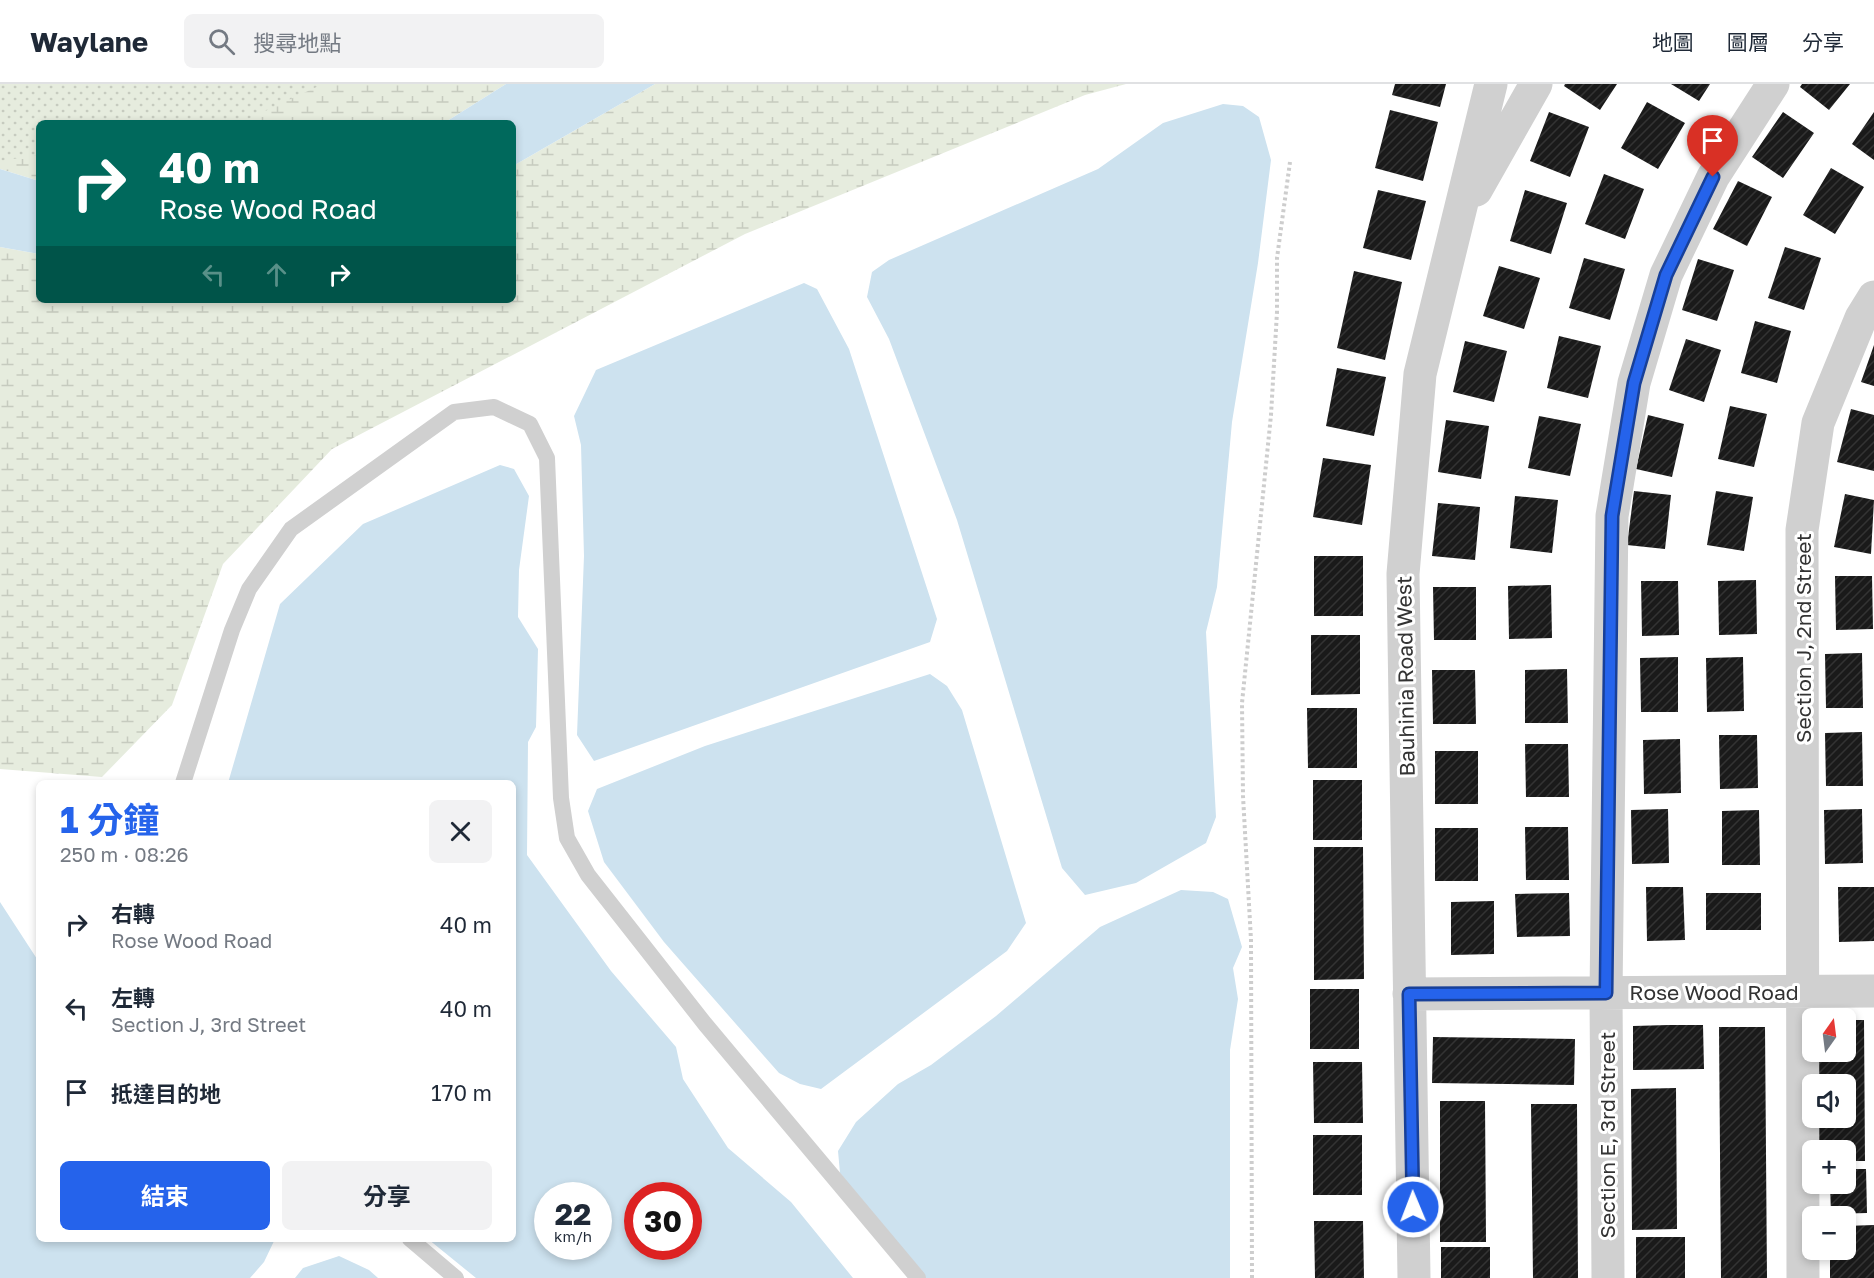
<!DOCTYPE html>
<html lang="zh-TW">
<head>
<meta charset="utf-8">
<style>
  :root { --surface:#fff; --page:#f2f2f3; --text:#1f2937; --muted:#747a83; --line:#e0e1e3; --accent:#2563eb }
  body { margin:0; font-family:"Golos Text","Noto Sans TC",sans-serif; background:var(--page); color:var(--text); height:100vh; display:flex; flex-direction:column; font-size:22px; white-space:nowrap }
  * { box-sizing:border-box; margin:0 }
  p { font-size:20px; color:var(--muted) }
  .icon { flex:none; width:33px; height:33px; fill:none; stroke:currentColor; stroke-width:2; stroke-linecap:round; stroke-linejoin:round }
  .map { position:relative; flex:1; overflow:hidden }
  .side { position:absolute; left:36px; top:696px; width:480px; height:462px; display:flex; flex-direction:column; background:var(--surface); border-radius:9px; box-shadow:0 3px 9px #0003 }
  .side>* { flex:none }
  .guide { position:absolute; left:36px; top:36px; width:480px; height:183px; border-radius:9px; box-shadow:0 3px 9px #0003; background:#00695c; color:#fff; overflow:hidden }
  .needle { width:39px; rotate:14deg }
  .tools { position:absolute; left:1802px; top:924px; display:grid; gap:12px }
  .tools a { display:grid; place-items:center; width:54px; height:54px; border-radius:9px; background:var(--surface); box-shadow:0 3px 9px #0003; font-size:30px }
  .speed { position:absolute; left:534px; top:1098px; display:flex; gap:12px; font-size:30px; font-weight:700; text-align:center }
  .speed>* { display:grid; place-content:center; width:78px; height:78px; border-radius:50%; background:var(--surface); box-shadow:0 3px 9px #0003; line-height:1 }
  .speed small { font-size:15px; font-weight:400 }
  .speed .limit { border:9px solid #d22; background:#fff; color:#111 }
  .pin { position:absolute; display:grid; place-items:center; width:51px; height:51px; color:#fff; margin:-62px -26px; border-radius:50% 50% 50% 0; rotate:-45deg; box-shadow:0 0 6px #0007 }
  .pin .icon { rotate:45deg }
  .me { position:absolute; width:66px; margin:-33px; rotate:359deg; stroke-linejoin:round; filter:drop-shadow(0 0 4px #0008) }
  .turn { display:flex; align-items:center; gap:21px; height:126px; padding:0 24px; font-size:27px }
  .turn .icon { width:78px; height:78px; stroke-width:2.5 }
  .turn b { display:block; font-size:42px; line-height:51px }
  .lanes { display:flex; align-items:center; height:57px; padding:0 24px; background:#0003; justify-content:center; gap:30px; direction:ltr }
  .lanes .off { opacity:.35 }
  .round { display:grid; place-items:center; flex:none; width:63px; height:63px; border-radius:9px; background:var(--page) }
  .head { display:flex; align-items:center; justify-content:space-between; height:102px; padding:0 24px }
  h1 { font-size:36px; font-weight:700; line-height:45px; color:var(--accent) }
  .action { display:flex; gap:12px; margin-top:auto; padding:12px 24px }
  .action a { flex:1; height:69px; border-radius:9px; background:var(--accent); color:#fff; font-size:24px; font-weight:700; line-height:69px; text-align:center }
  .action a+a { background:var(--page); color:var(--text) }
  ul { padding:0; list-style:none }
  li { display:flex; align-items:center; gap:18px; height:84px; padding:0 24px }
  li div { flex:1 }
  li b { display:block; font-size:22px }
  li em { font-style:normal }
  header { display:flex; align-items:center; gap:36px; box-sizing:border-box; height:84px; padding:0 30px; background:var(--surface); border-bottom:2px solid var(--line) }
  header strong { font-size:28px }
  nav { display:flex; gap:33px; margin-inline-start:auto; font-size:21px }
  .search { width:420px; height:54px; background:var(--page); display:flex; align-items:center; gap:15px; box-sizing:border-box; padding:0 21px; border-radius:9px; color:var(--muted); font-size:22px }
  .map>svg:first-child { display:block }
</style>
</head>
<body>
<header>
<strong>Waylane</strong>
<div class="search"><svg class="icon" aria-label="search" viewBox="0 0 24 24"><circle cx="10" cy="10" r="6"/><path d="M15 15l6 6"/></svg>搜尋地點</div>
<nav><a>地圖</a><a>圖層</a><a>分享</a></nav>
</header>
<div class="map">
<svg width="1874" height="1194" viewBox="0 0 1874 1194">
  <defs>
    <pattern id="wetland-marsh" width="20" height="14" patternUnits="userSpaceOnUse" patternTransform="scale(1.5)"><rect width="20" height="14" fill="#e6ecde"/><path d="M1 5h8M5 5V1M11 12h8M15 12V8" fill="none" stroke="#c6cbbf"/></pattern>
    <pattern id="park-dots" width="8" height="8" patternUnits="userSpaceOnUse" patternTransform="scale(1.5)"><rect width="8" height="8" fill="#e6ecde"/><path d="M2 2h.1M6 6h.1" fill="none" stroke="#c6cbbf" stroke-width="1.8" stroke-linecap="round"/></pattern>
    <pattern id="building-hatch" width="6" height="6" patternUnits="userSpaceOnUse" patternTransform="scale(1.5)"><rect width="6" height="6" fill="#1a1a1a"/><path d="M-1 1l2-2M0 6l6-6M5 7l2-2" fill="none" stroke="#333"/></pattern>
  </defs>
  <rect width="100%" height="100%" fill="#fff"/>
  <path fill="url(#wetland-marsh)" d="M 0,0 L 506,0 L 444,39 L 39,39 L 39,97 L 0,85 Z
    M 655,0 L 1126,0 L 1085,11 L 745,150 L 332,365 L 223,480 L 172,621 L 102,693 L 0,685 L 0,163 L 39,170 L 39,216 L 513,216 L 513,82 Z"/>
  <path fill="url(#park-dots)" d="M 0,0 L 323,0 L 248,35 L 227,39 L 39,39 L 39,71 L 0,77 Z"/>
  <path fill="#cde2ef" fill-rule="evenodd" d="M 506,0 L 655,0 L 513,82 L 513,39 L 444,39 Z
    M 1223,20 L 1243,22 L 1259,33 L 1271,76 L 1258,179 L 1232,338 L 1217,503 L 1206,548 L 1216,733 L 1206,759 L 1136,799 L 1085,811 L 1062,784 L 957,436 L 889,255 L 867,213 L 872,188 L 889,176 L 1098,85 L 1163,39 Z
    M 0,85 L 39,97 L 39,170 L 0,163 Z
    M 804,199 L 817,205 L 849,265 L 937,535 L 930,558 L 594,677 L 577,651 L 584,472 L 581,361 L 574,332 L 596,286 Z
    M 500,381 L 514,385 L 529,412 L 519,486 L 518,533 L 538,565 L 536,643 L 528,658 L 527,771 L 611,887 L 676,963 L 683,995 L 728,1064 L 791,1118 L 853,1194 L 476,1194 L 428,1155 L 513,1155 L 513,699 L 228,699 L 280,520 L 363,440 ZM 548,1112 L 598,1112 L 598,1162 L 548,1162 ZM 638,1112 L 688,1112 L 688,1162 L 638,1162 Z
    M 930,590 L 947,602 L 962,626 L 1026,839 L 1007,867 L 821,1005 L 800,1000 L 779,989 L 664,858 L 604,778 L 588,727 L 597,705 L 705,662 Z
    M 1181,806 L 1213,808 L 1228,815 L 1242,863 L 1233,884 L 1238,915 L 1230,966 L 1230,1194 L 921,1194 L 840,1089 L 838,1067 L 856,1038 L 898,1000 L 931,981 L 996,932 L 1100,843 Z
    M 0,818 L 39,878 L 39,1155 L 275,1155 L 264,1178 L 250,1194 L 0,1194 Z
    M 339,1172 L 369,1186 L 378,1194 L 295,1194 L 303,1184 Z"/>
  <path fill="url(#building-hatch)" d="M 1395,0 L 1446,0 L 1440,23 L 1392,11 Z
    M 1565,0 L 1617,0 L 1600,26 L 1564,2 Z
    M 1671,0 L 1710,0 L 1699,17 Z
    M 1802,0 L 1850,0 L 1829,26 L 1800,3 Z
    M 1647,18 L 1685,39 L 1658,85 L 1621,64 Z
    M 1390,26 L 1438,38 L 1423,97 L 1375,84 Z
    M 1549,28 L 1589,43 L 1570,93 L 1530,77 Z
    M 1783,28 L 1814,49 L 1783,94 L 1752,73 Z
    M 1874,28 L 1874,76 L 1852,60 Z
    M 1831,84 L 1864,103 L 1835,150 L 1803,131 Z
    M 1604,90 L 1644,105 L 1625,155 L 1585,140 Z
    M 1738,97 L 1772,113 L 1747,162 L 1713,145 Z
    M 1378,106 L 1426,117 L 1411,176 L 1363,164 Z
    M 1525,106 L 1567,119 L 1551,170 L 1510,157 Z
    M 1785,163 L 1821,174 L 1804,226 L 1768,214 Z
    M 1584,174 L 1625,185 L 1610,236 L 1569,224 Z
    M 1698,175 L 1734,186 L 1717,237 L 1682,226 Z
    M 1499,182 L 1540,194 L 1524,245 L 1483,232 Z
    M 1354,187 L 1402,198 L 1385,276 L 1337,264 Z
    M 1755,237 L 1791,247 L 1777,299 L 1741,289 Z
    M 1559,252 L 1601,262 L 1588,314 L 1547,304 Z
    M 1686,255 L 1721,266 L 1704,318 L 1669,306 Z
    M 1465,257 L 1507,267 L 1494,318 L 1453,308 Z
    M 1874,261 L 1874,302 L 1861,298 Z
    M 1337,284 L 1386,293 L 1374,352 L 1326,342 Z
    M 1730,322 L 1767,330 L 1754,383 L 1718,375 Z
    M 1851,325 L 1874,331 L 1874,387 L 1837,378 Z
    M 1648,331 L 1684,340 L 1672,393 L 1636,385 Z
    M 1539,332 L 1581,340 L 1570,392 L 1528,384 Z
    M 1446,336 L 1489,342 L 1481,395 L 1438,388 Z
    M 1323,374 L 1371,381 L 1362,441 L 1313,433 Z
    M 1634,407 L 1671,411 L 1665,465 L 1627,461 Z
    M 1716,407 L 1753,413 L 1744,467 L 1707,461 Z
    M 1845,410 L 1874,416 L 1871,470 L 1834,463 Z
    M 1515,412 L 1558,416 L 1552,469 L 1510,464 Z
    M 1438,419 L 1480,423 L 1475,476 L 1432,472 Z
    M 1314,472 L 1363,472 L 1363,532 L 1314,532 Z
    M 1835,492 L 1872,492 L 1873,545 L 1836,546 Z
    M 1756,496 L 1757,550 L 1719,551 L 1718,497 Z
    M 1641,497 L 1678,497 L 1679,551 L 1642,552 Z
    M 1551,501 L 1552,554 L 1509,555 L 1508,502 Z
    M 1433,503 L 1476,503 L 1476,556 L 1434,556 Z
    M 1311,551 L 1360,551 L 1360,610 L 1311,611 Z
    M 1862,569 L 1863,624 L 1826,624 L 1825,570 Z
    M 1678,573 L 1678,628 L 1641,628 L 1640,574 Z
    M 1743,573 L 1744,627 L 1707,628 L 1706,574 Z
    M 1567,585 L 1568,639 L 1525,639 L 1525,586 Z
    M 1432,586 L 1475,586 L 1476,640 L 1433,640 Z
    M 1307,624 L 1357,624 L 1357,684 L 1308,684 Z
    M 1862,648 L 1863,702 L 1826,702 L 1825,649 Z
    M 1719,651 L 1757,651 L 1758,704 L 1720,705 Z
    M 1680,655 L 1681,709 L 1644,710 L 1643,656 Z
    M 1525,660 L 1568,660 L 1569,713 L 1526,713 Z
    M 1435,667 L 1478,667 L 1478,720 L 1435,720 Z
    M 1313,696 L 1362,696 L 1362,756 L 1313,756 Z
    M 1668,725 L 1669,779 L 1632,780 L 1631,726 Z
    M 1862,725 L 1863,779 L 1825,780 L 1824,726 Z
    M 1759,726 L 1760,781 L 1722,781 L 1722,727 Z
    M 1525,743 L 1568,743 L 1569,796 L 1526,796 Z
    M 1435,744 L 1478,744 L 1478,797 L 1435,797 Z
    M 1314,763 L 1363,763 L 1364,895 L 1314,896 Z
    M 1646,803 L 1683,803 L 1685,856 L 1647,857 Z
    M 1838,803 L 1874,803 L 1874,857 L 1839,858 Z
    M 1569,809 L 1570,852 L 1517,853 L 1515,810 Z
    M 1706,809 L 1761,809 L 1761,846 L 1706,846 Z
    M 1494,817 L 1494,870 L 1451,871 L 1451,818 Z
    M 1310,905 L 1359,905 L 1359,965 L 1310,965 Z
    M 1845,936 L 1864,936 L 1865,1077 L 1845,1077 L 1845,1066 L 1819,1066 L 1819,1034 L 1845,1034 L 1845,1000 L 1819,1000 L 1819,968 L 1845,968 Z
    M 1669,941 L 1703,941 L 1704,985 L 1633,986 L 1633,942 Z
    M 1719,943 L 1765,943 L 1767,1194 L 1721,1194 Z
    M 1433,953 L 1575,955 L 1574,1001 L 1432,999 Z
    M 1313,978 L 1362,978 L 1363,1039 L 1314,1039 Z
    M 1676,1004 L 1677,1145 L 1632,1146 L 1631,1005 Z
    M 1440,1017 L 1485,1017 L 1486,1158 L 1440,1158 Z
    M 1531,1020 L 1577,1020 L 1578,1194 L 1533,1194 Z
    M 1313,1051 L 1362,1051 L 1362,1111 L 1313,1111 Z
    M 1845,1085 L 1866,1085 L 1867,1129 L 1831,1130 L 1830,1100 L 1845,1100 Z
    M 1314,1137 L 1363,1137 L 1364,1194 L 1315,1194 Z
    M 1874,1141 L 1874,1194 L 1830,1194 L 1830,1166 L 1845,1166 L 1845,1142 Z
    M 1636,1153 L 1685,1153 L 1685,1194 L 1636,1194 Z
    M 1441,1163 L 1490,1163 L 1490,1194 L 1441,1194 Z"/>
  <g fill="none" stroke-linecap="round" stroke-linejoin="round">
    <path stroke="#cdcdcd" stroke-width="4" stroke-dasharray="3 3" stroke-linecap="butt" d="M 1252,1194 L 1251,856 L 1243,712 L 1242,619 L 1271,331 L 1277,228 L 1277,174 L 1290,78"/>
    <path stroke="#d0d0d0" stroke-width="16" d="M 183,699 L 232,546 L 249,505 L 291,445 L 454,328 L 494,323 L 530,340 L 547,374 L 561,714 L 567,754 L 588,791 L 705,940 L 918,1194
      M 410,1155 L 456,1194"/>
    <path stroke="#d0d0d0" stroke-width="33" d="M 1476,106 L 1536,0
      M 1409,910 L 1874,907
      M 1414,1194 L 1403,490 L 1420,290 L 1491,0
      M 1608,1194 L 1606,909 L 1612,432 L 1634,299 L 1666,191 L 1713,93 L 1773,0
      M 1803,1194 L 1802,446 L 1818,339 L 1861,234 L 1874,213"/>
  </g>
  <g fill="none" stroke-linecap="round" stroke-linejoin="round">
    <g stroke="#184099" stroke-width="15">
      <path id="route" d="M 1413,1123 L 1409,910 L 1606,909 L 1612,432 L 1634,299 L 1666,191 L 1713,93"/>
    </g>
    <use href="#route" stroke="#2563eb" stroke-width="10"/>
  </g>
  <g text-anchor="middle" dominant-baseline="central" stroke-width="6" stroke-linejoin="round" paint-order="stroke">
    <g font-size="21" fill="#333" stroke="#fff">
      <text transform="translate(1803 554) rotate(-90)">Section J, 2nd Street</text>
      <text transform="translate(1405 592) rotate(-91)">Bauhinia Road West</text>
      <text x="1714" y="908">Rose Wood Road</text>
      <text transform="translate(1607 1051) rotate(-90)">Section E, 3rd Street</text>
    </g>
  </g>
</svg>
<div class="tools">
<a><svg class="needle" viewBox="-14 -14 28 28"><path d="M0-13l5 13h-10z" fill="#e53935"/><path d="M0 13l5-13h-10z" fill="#747a83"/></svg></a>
<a><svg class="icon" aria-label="sound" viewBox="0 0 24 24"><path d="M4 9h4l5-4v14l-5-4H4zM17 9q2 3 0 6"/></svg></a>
<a>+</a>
<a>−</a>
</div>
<div class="speed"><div>22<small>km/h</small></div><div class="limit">30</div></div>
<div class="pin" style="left:1713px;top:93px;background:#d93025"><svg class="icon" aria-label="arrive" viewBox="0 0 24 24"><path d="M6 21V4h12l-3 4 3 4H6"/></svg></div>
<svg class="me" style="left:1413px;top:1123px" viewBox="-20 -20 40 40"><circle r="17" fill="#2563eb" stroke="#fff" stroke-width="3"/><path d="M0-11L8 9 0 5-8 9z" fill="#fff"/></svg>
<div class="guide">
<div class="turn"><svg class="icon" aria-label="right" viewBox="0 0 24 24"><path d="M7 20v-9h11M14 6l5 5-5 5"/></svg><div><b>40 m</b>Rose Wood Road</div></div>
<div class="lanes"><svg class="icon off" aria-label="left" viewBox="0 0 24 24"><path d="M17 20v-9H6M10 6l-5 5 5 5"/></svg><svg class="icon off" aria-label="ahead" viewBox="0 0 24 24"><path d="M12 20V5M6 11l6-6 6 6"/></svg><svg class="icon" aria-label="right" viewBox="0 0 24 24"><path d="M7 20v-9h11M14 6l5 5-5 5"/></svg></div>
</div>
<section class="side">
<div class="head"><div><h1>1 分鐘</h1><p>250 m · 08:26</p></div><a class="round"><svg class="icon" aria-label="close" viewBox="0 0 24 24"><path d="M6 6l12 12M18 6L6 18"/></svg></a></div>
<ul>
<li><svg class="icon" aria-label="right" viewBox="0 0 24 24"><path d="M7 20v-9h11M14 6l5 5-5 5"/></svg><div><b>右轉</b><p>Rose Wood Road</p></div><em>40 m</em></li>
<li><svg class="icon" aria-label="left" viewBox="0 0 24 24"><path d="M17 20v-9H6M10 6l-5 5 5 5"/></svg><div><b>左轉</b><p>Section J, 3rd Street</p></div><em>40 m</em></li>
<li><svg class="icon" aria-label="arrive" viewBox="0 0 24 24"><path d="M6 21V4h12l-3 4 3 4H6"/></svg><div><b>抵達目的地</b></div><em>170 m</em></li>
</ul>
<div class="action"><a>結束</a><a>分享</a></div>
</section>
</div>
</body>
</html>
